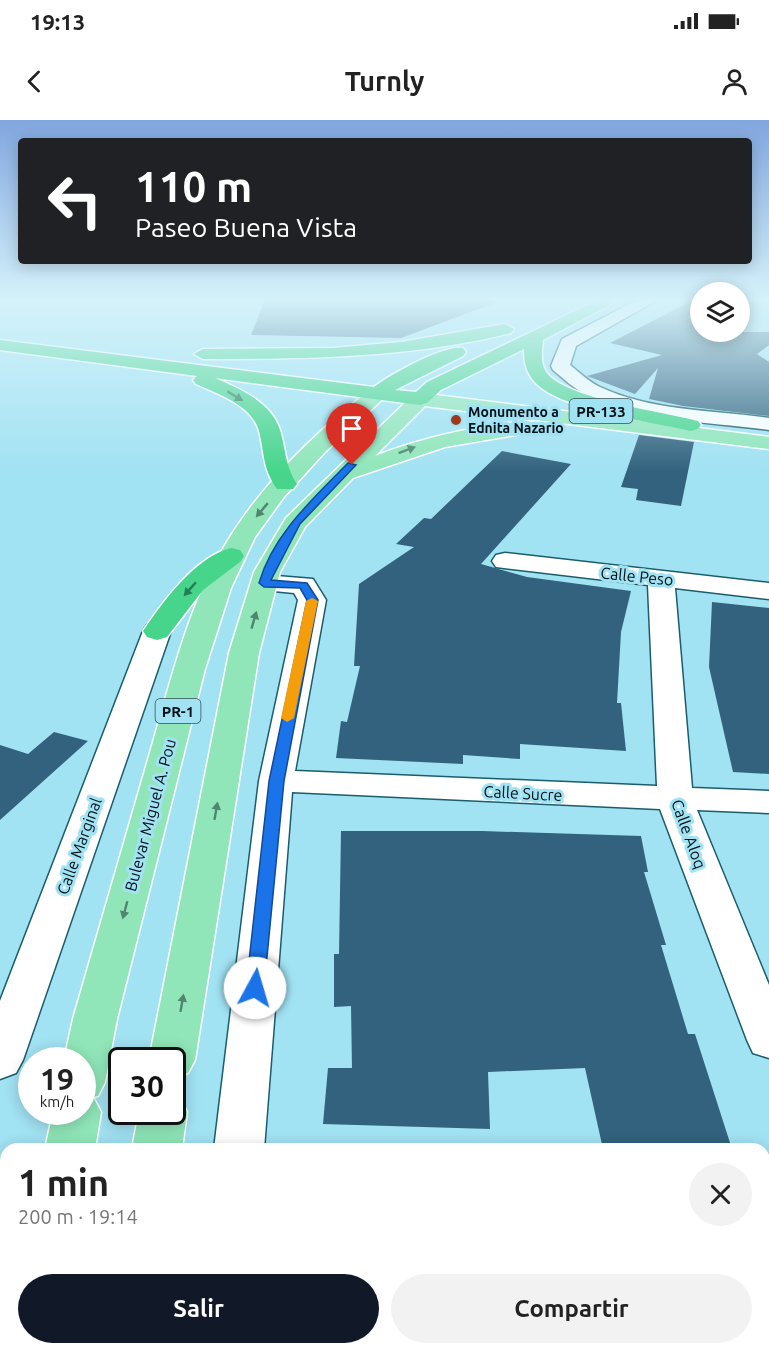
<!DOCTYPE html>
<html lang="es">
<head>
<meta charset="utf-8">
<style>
  :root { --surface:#fff; --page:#f2f2f2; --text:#222; --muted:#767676; --accent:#111827 }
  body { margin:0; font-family:Ubuntu,sans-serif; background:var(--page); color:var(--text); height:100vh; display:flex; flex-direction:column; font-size:22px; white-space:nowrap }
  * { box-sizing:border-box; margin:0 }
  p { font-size:20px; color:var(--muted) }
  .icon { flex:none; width:33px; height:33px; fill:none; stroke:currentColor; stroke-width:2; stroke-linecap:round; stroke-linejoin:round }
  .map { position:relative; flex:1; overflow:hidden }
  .side { position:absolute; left:0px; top:1023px; width:770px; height:212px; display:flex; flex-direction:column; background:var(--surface); border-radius:18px 18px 0 0; box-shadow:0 3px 15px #0003 }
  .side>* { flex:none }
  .banner { position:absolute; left:18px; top:18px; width:734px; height:126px; border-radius:6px; box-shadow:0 3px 15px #0003; background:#202124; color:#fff; overflow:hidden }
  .buttons { position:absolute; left:690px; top:162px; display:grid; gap:12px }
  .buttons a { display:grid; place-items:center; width:60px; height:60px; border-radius:50%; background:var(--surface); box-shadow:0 3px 15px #0003; font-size:30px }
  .speed { position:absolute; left:18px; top:927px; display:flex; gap:12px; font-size:30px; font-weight:700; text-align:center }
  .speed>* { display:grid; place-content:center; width:78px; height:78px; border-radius:50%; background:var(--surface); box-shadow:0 3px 15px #0003; line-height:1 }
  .speed small { font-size:15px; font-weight:400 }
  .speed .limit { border:3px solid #111; border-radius:9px; background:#fff; color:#111 }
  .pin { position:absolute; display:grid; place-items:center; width:51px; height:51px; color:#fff; margin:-62px -26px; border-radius:50% 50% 50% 0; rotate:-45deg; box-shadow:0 0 6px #0007 }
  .pin .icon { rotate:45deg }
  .me { position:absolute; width:66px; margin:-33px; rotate:6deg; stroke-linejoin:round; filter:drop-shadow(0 0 4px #0008) }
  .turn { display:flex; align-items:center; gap:21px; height:126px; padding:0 18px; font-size:27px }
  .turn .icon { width:78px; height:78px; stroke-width:2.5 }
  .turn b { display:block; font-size:42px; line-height:51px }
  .round { display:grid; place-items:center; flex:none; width:63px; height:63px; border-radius:32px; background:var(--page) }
  .summary { display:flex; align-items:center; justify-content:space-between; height:102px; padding:0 18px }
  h1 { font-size:36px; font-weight:700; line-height:45px }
  .primary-button { display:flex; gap:12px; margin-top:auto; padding:12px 18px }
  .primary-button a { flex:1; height:69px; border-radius:36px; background:var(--accent); color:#fff; font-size:24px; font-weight:700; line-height:69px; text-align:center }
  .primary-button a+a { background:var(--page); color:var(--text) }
  .status { display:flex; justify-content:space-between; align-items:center; height:42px; padding:0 30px; background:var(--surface); direction:ltr }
  .status svg { height:16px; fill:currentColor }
  header { display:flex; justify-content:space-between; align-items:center; height:78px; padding:0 18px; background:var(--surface); font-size:27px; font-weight:700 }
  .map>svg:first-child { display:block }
</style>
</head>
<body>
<div class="status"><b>19:13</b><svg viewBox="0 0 49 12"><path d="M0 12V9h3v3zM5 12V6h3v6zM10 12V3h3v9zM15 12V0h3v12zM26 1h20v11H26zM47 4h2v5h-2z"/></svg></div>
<header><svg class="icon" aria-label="back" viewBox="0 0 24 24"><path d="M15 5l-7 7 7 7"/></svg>Turnly<svg class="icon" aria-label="person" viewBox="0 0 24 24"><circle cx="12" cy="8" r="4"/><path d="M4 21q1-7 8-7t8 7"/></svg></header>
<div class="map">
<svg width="769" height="1234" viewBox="0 0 769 1234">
  <rect width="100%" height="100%" fill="#a1e2f3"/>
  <path fill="#32627e" d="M 497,179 L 497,182 L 401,218 L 251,215 L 265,180 Z
    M 695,179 L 700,179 L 700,212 L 769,212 L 769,225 L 757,234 L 769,242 L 769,296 L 683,286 L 649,279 L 658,248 L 635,274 L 587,256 L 662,235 L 610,223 Z
    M 639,315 L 694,322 L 681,386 L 636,380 L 638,369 L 621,367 Z
    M 502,331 L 571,344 L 481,444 L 527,457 L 631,471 L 621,512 L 617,583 L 621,583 L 626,631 L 520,624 L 520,639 L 463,635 L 463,644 L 336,638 L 341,601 L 347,602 L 360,546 L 354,546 L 359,464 L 414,427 L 396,424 L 424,398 L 431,399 Z
    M 712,482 L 769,488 L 769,654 L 733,652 L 709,547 Z
    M 54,612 L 88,621 L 0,700 L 0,625 L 28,634 Z
    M 341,711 L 482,711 L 641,716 L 648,752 L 644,752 L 666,825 L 661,825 L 688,914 L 695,914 L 732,1029 L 603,1029 L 585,948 L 488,952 L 490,1009 L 323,1004 L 328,948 L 352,948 L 351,886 L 334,887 L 334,834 L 339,834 Z"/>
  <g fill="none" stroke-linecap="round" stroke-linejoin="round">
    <g stroke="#1a5d6c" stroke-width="3">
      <path id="minor" d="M 639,179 L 659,179 L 576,226 L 570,245 C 579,252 589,262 600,267 C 651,291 714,290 769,298 L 769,310 C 709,302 642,301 587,275 C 574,269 564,259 553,250 L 551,246 L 562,219 Z
        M 505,433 L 769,463 L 769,479 L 675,468 L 692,668 L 769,671 L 769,693 L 697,690 L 769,865 L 769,938 L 753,933 L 747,920 L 660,689 L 292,672 L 264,1029 L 214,1029 L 259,661 L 298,480 L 294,473 L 254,469 L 251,463 L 254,457 L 264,455 L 313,459 L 326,480 L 295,651 L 657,666 L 648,465 L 496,447 L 492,441 L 496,435 Z
        M 157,502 L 167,505 L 171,511 L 23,940 L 16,953 L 0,959 L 0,881 L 143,511 L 147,505 Z
        M 211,1228 L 268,1228 L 269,1234 L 211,1234 Z"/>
    </g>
    <g stroke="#fff" stroke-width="3">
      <path id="major" d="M 377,268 L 387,274 L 384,278 L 325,332 L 284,377 L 255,417 L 231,468 L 205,549 L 117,899 L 105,962 L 98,976 L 93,977 L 101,992 L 95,1029 L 45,1029 L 53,992 L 82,992 L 82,940 L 64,940 L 73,899 C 99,809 125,719 151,629 C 172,557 189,481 230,417 C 266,360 317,311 370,270 Z
        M 420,273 L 769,317 L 769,329 L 425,286 L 375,336 C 425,317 475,306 527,301 L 534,303 L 537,307 L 534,311 L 527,313 L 445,327 L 353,358 L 305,407 L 280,452 L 259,533 L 195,940 L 188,953 L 172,958 L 172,940 L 149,940 L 229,533 L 254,452 L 286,398 L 413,275 Z
        M 172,975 L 180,978 L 187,992 L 182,1029 L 132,1029 L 139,992 L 172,992 Z
        M 105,1228 L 161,1228 L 162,1234 L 104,1234 Z"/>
    </g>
    <g stroke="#fff" stroke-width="3">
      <path id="highway" d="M 600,179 L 621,179 L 543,220 C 542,230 540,243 546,252 C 565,279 665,292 698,301 L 701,305 L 698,309 L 691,311 C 652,302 569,291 539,266 C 527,256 524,244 524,229 L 441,270 L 427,283 L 420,285 L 215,258 C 240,269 271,282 280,310 C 286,330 285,346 297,364 L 293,369 L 277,369 C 262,347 265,335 259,311 C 252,285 218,274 196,264 L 193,260 L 197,256 L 0,230 L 0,220 L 374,267 C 389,255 445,224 463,228 L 466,232 L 463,236 L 395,270 L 416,272 L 427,262 Z
        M 505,204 L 514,209 L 511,213 C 410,238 307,239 203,239 L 194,234 L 203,229 L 332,228 L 401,222 Z
        M 231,428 L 240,430 L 244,436 L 240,442 L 203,470 L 167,517 L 157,520 L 147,517 L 143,511 C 163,482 195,437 231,428 Z
        M 0,1129 L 6,1131 L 6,1205 L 0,1202 Z
        M 6,1205 L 6,1228 L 48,1228 L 49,1234 L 0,1234 L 0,1207 Z"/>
    </g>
    <use href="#minor" fill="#fff" fill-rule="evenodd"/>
    <use href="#major" fill="#90e6b9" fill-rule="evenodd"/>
    <use href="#highway" fill="#46d58a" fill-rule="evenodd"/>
  </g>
  <defs><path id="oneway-solid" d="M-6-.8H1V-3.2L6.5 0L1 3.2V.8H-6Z" transform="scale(1.5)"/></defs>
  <g fill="#267d56">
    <use href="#oneway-solid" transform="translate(235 276) rotate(31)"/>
    <use href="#oneway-solid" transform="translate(190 469) rotate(131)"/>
  </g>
  <g fill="#4f8670">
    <use href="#oneway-solid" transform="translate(407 330) rotate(-21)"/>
    <use href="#oneway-solid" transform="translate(262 390) rotate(130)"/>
    <use href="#oneway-solid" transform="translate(254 500) rotate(-74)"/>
    <use href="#oneway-solid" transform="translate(216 691) rotate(-80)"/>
    <use href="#oneway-solid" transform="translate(125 790) rotate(105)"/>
    <use href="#oneway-solid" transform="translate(182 883) rotate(-80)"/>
  </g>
  <linearGradient id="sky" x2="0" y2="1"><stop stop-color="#81a6df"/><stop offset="0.51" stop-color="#d5f2fa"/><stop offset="1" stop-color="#d5f2fa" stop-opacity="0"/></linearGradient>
  <rect width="769" height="352" fill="url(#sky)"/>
  <path fill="#1a73e8" stroke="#114b97" stroke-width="1.5" d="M 348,343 L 356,345 L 300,404 L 271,460 L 307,463 L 318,480 L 284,661 L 264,868 L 262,873 L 249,873 L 246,868 L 269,661 L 307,480 L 300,468 L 264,467 L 259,463 C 273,414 314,378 348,343 Z"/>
  <path fill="#f59e0b" d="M 312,478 L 318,481 L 294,598 L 287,602 L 281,598 L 306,481 Z"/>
  <circle fill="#a0381b" stroke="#a1e2f3" stroke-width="2" cx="456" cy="300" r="6"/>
  <g text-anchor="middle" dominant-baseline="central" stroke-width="6" stroke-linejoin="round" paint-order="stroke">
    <g font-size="14" font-weight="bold" fill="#001117" stroke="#a1e2f3" text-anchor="start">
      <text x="468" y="292">Monumento a<tspan x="468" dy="16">Ednita Nazario</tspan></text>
    </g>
    <g fill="#a1e2f3" stroke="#305059" stroke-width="1.5">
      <rect x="569.5" y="279" width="63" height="24" rx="4.5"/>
      <rect x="155.5" y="579" width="45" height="24" rx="4.5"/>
    </g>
    <g font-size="15" font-weight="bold" fill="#001117">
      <text x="601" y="291">PR-133</text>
      <text x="178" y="591">PR-1</text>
    </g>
    <g font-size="16" fill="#001117" stroke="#a1e2f3">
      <text transform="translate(637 456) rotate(6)">Calle Peso</text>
      <text transform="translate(523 673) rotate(3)">Calle Sucre</text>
      <text transform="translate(150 695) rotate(-75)">Bulevar Miguel A. Pou</text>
      <text transform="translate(689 714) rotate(70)">Calle Aloq</text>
      <text transform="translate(79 726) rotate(-70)">Calle Marginal</text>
    </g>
  </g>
</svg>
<div class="buttons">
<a><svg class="icon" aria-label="layers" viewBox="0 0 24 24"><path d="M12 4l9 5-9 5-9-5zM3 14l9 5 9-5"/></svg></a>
</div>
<div class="speed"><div>19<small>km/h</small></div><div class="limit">30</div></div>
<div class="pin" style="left:352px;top:345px;background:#d93025"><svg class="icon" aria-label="arrive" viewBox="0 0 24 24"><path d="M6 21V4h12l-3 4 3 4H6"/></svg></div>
<svg class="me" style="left:255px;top:868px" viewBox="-20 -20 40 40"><circle r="19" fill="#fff"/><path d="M0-13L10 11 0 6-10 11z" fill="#1a73e8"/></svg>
<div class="banner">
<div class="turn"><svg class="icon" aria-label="left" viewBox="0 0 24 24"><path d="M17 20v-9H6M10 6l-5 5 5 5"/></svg><div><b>110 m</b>Paseo Buena Vista</div></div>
</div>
<section class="side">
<div class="summary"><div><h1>1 min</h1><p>200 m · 19:14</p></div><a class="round"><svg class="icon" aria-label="close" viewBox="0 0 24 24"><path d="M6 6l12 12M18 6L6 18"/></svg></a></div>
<div class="primary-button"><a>Salir</a><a>Compartir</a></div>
</section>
</div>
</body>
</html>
